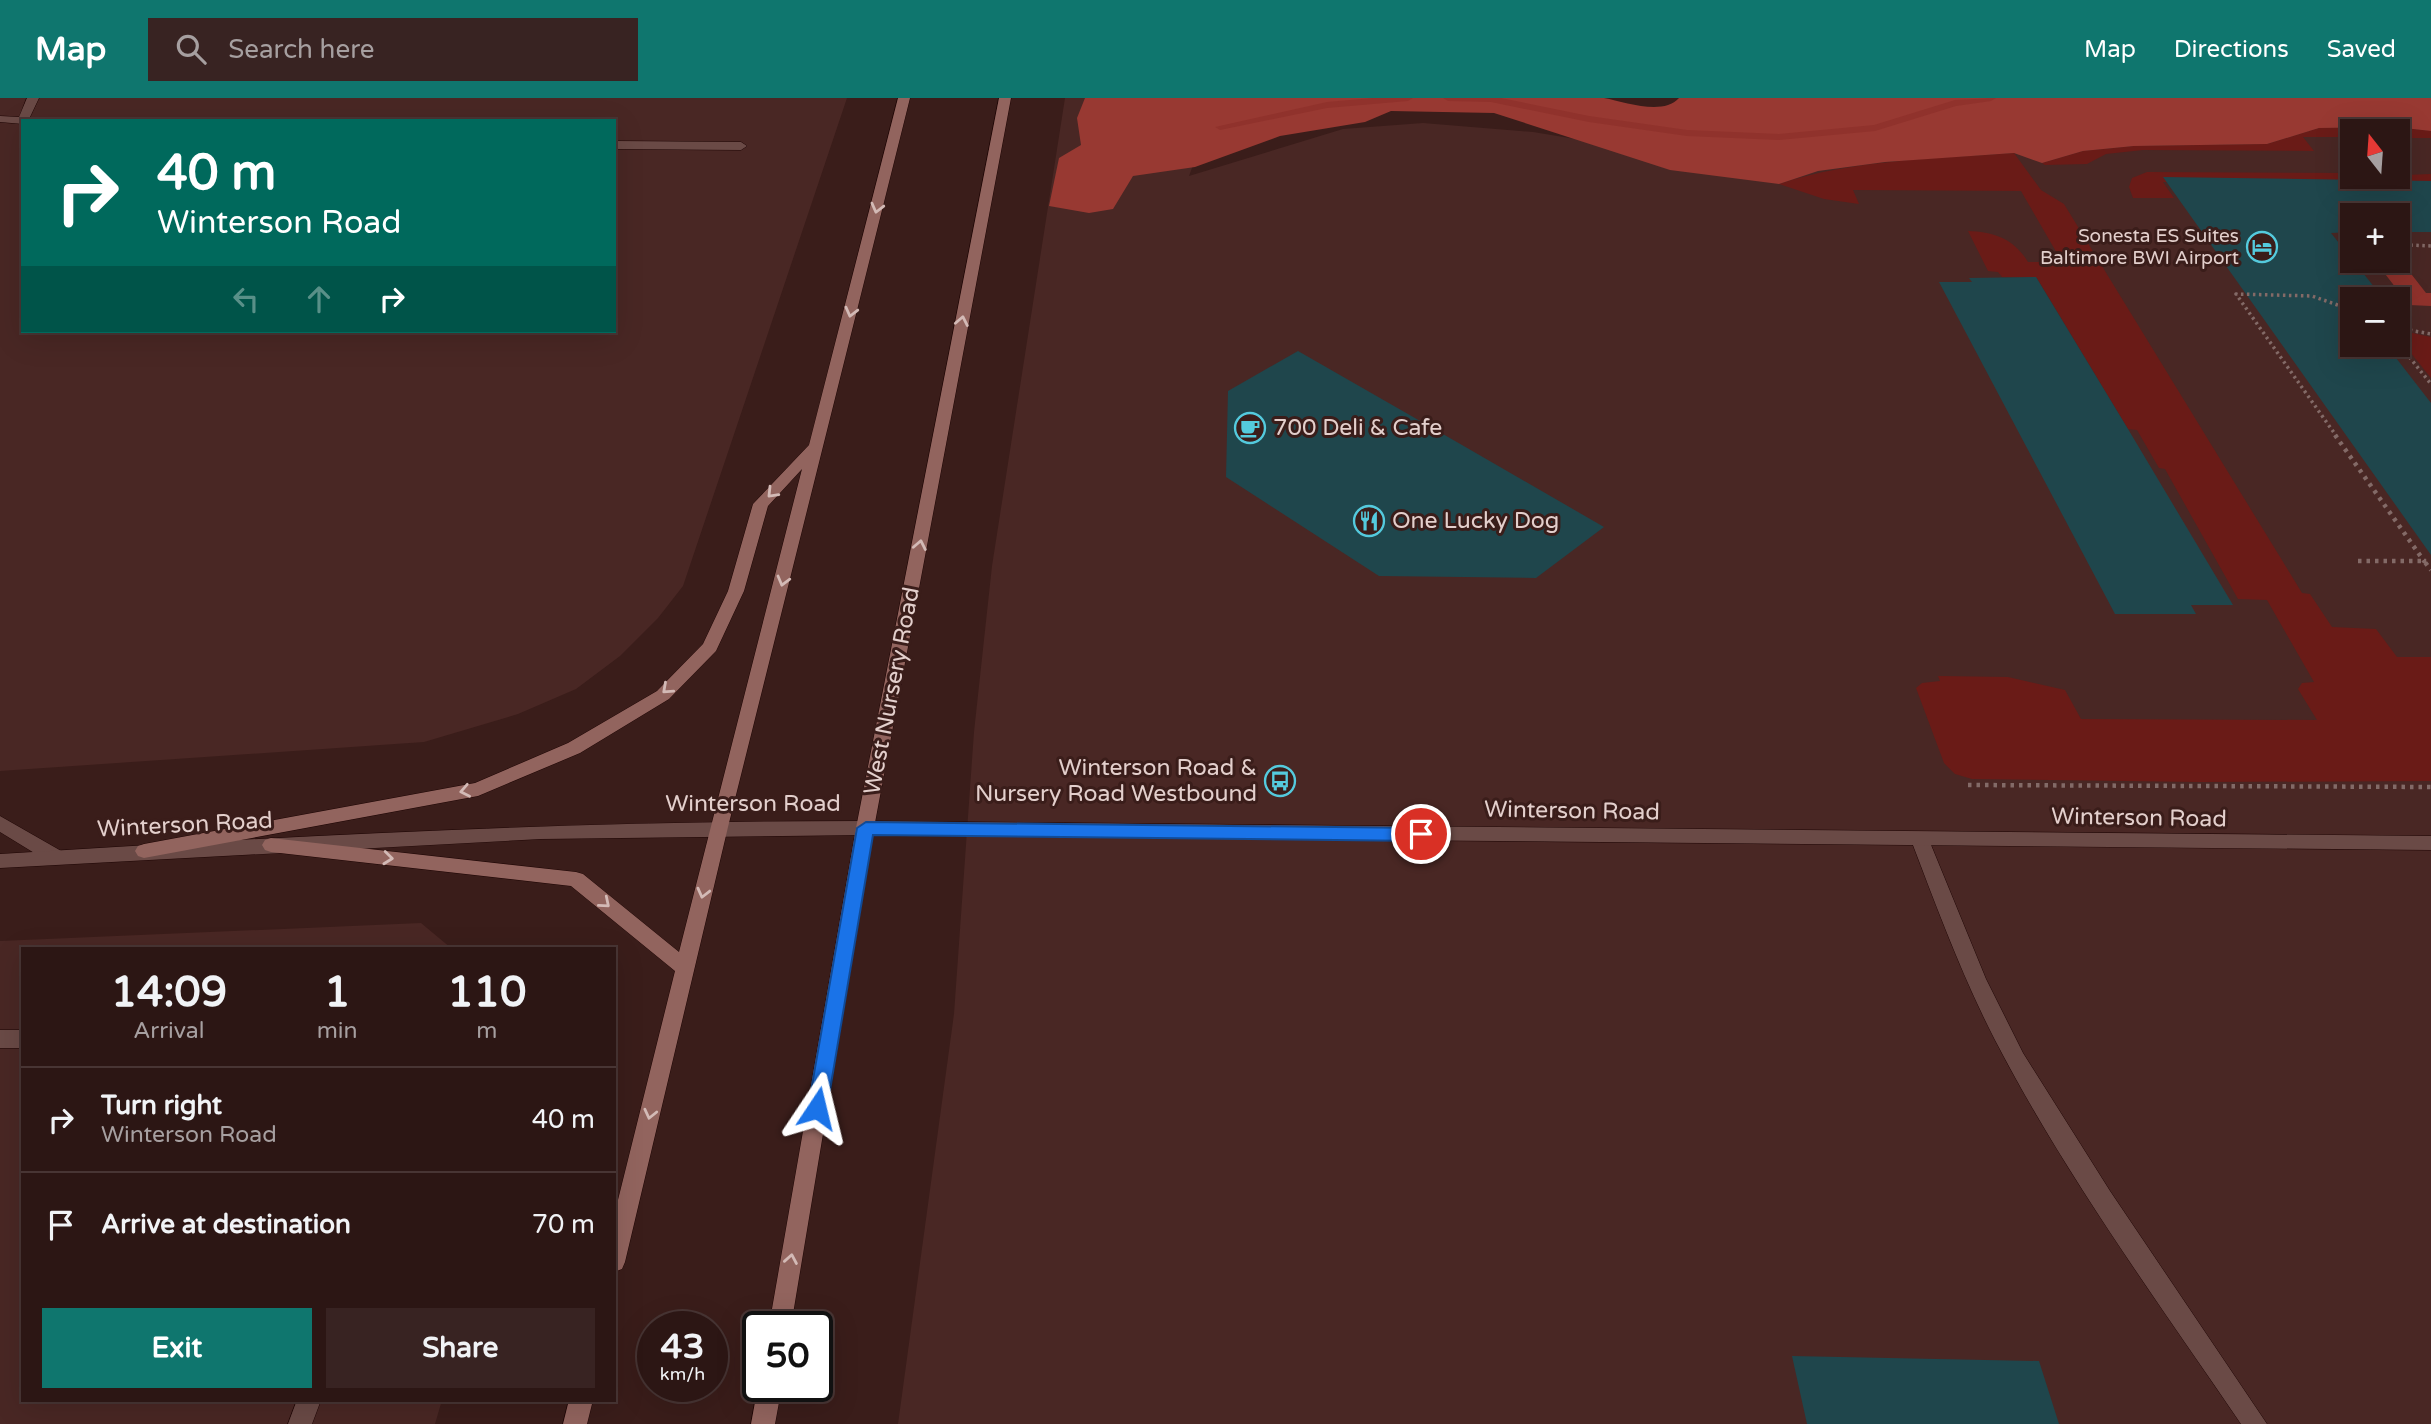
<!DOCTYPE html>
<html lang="en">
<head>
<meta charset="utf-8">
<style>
  :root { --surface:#2c1614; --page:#382322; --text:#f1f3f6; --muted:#a69fa0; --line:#483534; --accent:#0f766e }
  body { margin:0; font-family:"Varela Round",sans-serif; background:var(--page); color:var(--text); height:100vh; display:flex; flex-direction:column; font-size:26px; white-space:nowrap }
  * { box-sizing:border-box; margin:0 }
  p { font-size:23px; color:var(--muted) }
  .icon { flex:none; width:38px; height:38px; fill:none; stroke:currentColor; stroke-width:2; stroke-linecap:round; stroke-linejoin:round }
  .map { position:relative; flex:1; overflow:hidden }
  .details { position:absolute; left:21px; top:849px; width:595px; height:455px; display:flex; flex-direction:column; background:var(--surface); border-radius:0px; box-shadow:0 7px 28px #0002,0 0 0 2px var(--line) }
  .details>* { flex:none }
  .guide { position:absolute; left:21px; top:21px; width:595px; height:214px; border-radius:0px; box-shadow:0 7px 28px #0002,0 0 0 2px var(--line); background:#00695c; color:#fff; overflow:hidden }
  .needle { width:46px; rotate:343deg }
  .fabs { position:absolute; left:2340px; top:21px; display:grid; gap:14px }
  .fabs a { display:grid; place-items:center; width:70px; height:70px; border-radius:0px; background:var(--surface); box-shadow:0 7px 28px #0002,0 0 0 2px var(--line); font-size:35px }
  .speed { position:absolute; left:637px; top:1213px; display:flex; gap:14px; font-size:35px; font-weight:700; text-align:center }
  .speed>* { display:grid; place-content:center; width:91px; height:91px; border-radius:50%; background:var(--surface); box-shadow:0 7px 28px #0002,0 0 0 2px var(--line); line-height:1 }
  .speed small { font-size:18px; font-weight:400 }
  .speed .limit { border:4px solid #111; border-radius:10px; background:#fff; color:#111 }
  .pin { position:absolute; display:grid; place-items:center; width:60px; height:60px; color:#fff; margin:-30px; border:4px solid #fff; border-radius:50%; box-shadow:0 2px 7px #0007 }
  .me { position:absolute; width:77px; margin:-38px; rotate:10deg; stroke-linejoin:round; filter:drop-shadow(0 0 5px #0008) }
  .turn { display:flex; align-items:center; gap:24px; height:147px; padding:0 21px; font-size:32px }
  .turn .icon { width:91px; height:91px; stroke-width:2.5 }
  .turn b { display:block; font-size:49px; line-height:60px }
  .lanes { display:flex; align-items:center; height:66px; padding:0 21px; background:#0003; justify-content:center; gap:35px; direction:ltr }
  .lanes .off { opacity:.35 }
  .eta { display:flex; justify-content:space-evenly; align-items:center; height:119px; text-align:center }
  .eta b { font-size:42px; font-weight:700; line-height:49px }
  .cta { display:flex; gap:14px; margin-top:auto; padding:14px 21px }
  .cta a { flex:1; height:80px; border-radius:0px; background:var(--accent); color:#fff; font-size:28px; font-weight:700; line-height:80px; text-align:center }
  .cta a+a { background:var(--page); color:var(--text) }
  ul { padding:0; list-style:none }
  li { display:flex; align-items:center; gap:21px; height:105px; padding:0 21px; border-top:2px solid var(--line) }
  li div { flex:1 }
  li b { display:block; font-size:26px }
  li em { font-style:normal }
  header { display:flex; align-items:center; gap:42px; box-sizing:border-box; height:98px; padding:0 35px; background:var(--accent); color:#fff }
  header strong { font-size:33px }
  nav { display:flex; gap:38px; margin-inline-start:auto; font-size:24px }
  .search { width:490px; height:63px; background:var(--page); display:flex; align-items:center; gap:18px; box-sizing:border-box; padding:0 24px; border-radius:0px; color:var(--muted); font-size:26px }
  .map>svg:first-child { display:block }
</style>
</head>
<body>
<header>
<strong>Map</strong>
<div class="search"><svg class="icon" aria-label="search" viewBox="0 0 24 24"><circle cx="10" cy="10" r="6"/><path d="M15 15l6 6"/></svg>Search here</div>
<nav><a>Map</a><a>Directions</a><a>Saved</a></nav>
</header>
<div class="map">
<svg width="2431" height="1326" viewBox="0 0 2431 1326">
  <rect width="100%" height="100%" fill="#3a1d1a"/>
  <path fill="#492724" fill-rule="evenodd" d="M 0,0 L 847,0 L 683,488 L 658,520 L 620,558 L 576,591 L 518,616 L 424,644 L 0,673 ZM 23,23 L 614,23 L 614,233 L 23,233 Z
    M 1065,0 L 1218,0 L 1189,78 L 1343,31 L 1423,25 L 1533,34 L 1624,49 L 2231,0 L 2431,0 L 2431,1326 L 898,1326 L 954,916 L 974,634 L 992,468 ZM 2352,33 L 2398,33 L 2398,79 L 2352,79 ZM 2352,117 L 2398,117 L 2398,163 L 2352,163 ZM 2352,201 L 2398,201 L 2398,247 L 2352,247 Z
    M 421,825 L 451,850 L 23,850 L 23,1302 L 442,1302 L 435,1326 L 0,1326 L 0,843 Z"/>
  <path fill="#6a1b17" d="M 2395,29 L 2431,33 L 2431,40 L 2398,40 L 2398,33 L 2352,33 L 2352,39 L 2303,39 L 2314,53 L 2143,52 L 2106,56 L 2087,66 L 2045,67 L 2042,65 L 2083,53 L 2134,48 L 2267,46 L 2319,30 Z
    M 2014,55 L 2041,92 L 2064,106 L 2302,495 L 2310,496 L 2332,529 L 2376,531 L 2397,559 L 2431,559 L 2431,683 L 2201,684 L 1972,681 L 1955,676 L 1944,665 L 1916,590 L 1922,585 L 1940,583 L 1938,578 L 2008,579 L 2065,592 L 2081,621 L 2317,622 L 2298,591 L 2302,585 L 2314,584 L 2267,502 L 2238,501 L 2165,371 L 2159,370 L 2137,332 L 2128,331 L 2037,180 L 2002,179 L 1998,174 L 1988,173 L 1968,133 C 1995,134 2014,141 2028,164 L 2062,164 L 2021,93 L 1853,92 L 1859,106 L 1824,101 L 1779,86 C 1854,61 1936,61 2014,55 Z
    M 2147,74 L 2352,75 L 2352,79 L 2431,76 L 2431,87 L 2163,84 L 2174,100 L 2133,100 L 2129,89 L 2132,80 Z
    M 2398,232 L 2431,239 L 2431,280 L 2398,239 Z"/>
  <path fill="#983932" d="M 1085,0 L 1604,0 C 1625,4 1663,18 1679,0 L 2431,0 L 2431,33 L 2395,29 L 2319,30 L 2267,46 L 2134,48 L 2083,53 L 2042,65 L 2014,55 L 1885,64 L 1818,73 L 1779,86 L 1670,72 L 1494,15 L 1391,13 L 1365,24 L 1280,38 L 1195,69 L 1133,78 L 1113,111 L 1089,115 L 1049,108 L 1059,60 L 1081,47 L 1077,20 Z"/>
  <path fill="#90322c" d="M 2379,168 L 2405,168 L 2426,195 L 2431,195 L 2431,208 L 2409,207 Z"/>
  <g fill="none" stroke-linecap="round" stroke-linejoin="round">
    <path fill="#90322c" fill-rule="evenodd" d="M 1373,0 L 1413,0 L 1408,3 L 1327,10 L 1220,32 L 1215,29 L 1327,4 Z
      M 1443,0 L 1501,0 L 1589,18 L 1687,32 L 1779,36 L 1874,27 L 1955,2 L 1996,0 L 1991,3 L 1956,8 L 1875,33 L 1779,42 L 1687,38 L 1589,24 L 1491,4 L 1448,3 Z"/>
  </g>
  <path fill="#1f464c" d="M 2163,79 L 2431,83 L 2431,134 L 2398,134 L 2398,117 L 2352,117 L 2352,134 L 2331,135 L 2375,190 L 2342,190 L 2352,203 L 2352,247 L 2386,247 L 2431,305 L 2431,457 Z
    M 2036,179 L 2128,331 L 2233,507 L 2191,507 L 2196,516 L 2115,516 L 1939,184 L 1972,184 L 1969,180 Z
    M 1298,253 L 1462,347 L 1604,429 L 1536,480 L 1379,478 L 1226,379 L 1228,293 Z
    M 1792,1258 L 2039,1263 L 2059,1326 L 1807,1326 Z"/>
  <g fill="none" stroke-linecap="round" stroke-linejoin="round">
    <g stroke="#1f0605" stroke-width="1">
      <path id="service" d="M 27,0 L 39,0 L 30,19 L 42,23 L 23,23 L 23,26 L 0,24 L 0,18 L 19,19 Z
        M 614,43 L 741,44 L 747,48 L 741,52 L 614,51 Z
        M 0,718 L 63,754 L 65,759 L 63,764 L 49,764 L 0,734 Z
        M 1920,735 L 1926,737 L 1929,742 L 1986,881 L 2023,955 L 2110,1093 L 2267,1326 L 2241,1326 C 2156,1201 2065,1077 1995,942 C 1962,878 1937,810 1911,742 L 1914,737 Z
        M 0,932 L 23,932 L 23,950 L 0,950 Z
        M 297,1302 L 321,1302 L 312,1326 L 288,1326 Z"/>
    </g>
    <g stroke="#1f0605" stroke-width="1">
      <path id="minor" d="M 865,723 L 2431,738 L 2431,752 L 865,737 L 859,735 L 856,730 L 859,725 Z"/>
    </g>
    <g stroke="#1f0605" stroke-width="1">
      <path id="tertiary" d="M 865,723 L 871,725 L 874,730 L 871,735 L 865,737 L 541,741 L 0,770 L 0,756 C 288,738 576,723 865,723 Z"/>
    </g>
    <g stroke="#1f0605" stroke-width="1">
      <path id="secondary" d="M 898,0 L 910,0 L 728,729 L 625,1164 L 622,1171 L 614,1174 L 614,1118 L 675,873 L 571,788 L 271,754 L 265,752 L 262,747 L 265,742 L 271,740 L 576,774 L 583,776 L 679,854 L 802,371 L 768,408 L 744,493 L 716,553 L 669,601 L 580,655 L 478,698 L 144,760 L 138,758 L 135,753 L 138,748 L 144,746 L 475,685 L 568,645 L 657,593 L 703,546 L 728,493 L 753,406 L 809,347 Z
        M 999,0 L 1011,0 L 874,730 L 791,1228 L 769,1228 L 856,730 Z
        M 758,1288 L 782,1288 L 775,1326 L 751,1326 Z
        M 569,1302 L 593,1302 L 587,1326 L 563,1326 Z"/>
    </g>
    <path stroke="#836a67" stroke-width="3.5" stroke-dasharray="2.5 3.5" stroke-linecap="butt" d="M 2398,134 L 2410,147 L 2431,148
      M 2398,230 L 2431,236
      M 2398,245 L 2431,286
      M 2337,339 L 2236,196 L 2312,198 L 2352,212"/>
    <path stroke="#836a67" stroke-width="4.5" stroke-dasharray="3.5 5" stroke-linecap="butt" d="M 2335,337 L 2424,463 L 2431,463
      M 2358,463 L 2424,463 L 2431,472
      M 1968,687 L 2431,689"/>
    <use href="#service" fill="#6a4a46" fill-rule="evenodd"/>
    <use href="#minor" fill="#6a4a46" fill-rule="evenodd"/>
    <use href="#tertiary" fill="#6a4a46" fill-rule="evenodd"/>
    <use href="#secondary" fill="#92645e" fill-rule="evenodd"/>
  </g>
  <defs><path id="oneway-chevron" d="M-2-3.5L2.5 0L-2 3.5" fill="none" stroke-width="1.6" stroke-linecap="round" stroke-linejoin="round" transform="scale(1.75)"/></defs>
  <g stroke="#d3bab6">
    <use href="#oneway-chevron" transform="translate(877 110) rotate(104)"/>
    <use href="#oneway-chevron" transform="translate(851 214) rotate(104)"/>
    <use href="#oneway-chevron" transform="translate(962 223) rotate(-79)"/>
    <use href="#oneway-chevron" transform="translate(772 395) rotate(134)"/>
    <use href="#oneway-chevron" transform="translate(920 447) rotate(-79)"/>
    <use href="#oneway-chevron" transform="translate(783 483) rotate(105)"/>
    <use href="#oneway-chevron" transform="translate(667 591) rotate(138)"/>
    <use href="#oneway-chevron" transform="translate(465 693) rotate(169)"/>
    <use href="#oneway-chevron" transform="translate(388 760) rotate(6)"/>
    <use href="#oneway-chevron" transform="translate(703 795) rotate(104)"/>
    <use href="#oneway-chevron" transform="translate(605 805) rotate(40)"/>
    <use href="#oneway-chevron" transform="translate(650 1016) rotate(103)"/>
    <use href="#oneway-chevron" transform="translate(791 1161) rotate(-80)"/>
  </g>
  <path fill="#1a73e8" stroke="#114b97" stroke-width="2" d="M 866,724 L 1421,730 L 1429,736 L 1421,743 L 873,737 L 827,1010 L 824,1016 L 817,1019 L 811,1016 L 808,1010 L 857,730 Z"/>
  <defs>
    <g id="hotel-ring" transform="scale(1.575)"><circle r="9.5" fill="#3a1d1a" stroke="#54cadd" stroke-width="1.5"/><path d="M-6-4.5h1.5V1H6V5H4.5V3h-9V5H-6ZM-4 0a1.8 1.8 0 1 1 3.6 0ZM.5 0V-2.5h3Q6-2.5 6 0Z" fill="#54cadd"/></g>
    <g id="cafe-ring" transform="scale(1.575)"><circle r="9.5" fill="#3a1d1a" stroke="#54cadd" stroke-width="1.5"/><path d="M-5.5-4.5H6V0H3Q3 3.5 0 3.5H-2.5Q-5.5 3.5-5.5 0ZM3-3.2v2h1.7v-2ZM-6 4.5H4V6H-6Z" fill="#54cadd"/></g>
    <g id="restaurant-ring" transform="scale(1.575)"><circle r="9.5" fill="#3a1d1a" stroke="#54cadd" stroke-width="1.5"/><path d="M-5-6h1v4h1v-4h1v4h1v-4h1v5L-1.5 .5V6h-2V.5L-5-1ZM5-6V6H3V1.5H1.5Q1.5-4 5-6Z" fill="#54cadd"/></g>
    <g id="bus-ring" transform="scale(1.575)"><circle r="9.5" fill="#3a1d1a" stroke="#54cadd" stroke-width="1.5"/><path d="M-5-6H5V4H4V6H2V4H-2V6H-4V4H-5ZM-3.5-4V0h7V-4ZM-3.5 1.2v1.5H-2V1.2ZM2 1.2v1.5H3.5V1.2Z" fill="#54cadd"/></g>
  </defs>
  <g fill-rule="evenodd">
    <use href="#hotel-ring" x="2262" y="149"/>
    <use href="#cafe-ring" x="1250" y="330"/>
    <use href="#restaurant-ring" x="1369" y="423"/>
    <use href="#bus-ring" x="1280" y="683"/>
  </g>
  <g text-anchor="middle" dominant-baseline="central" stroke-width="6" stroke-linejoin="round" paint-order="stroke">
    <g font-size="19" fill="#e3cfcc" stroke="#3a1d1a" text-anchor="end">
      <text x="2239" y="138">Sonesta ES Suites<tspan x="2239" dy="22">Baltimore BWI Airport</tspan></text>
    </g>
    <g font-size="23" fill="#e3cfcc" stroke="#3a1d1a" text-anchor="start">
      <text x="1273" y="330">700 Deli &amp; Cafe</text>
      <text x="1392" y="423">One Lucky Dog</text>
      <text x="1257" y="670" text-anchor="end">Winterson Road &amp;<tspan x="1257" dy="26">Nursery Road Westbound</tspan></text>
    </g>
    <g font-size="23" fill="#e3cfcc" stroke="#3a1d1a">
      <text transform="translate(892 593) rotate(-79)">West Nursery Road</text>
      <text x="753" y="706">Winterson Road</text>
      <text transform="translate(1572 713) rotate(1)">Winterson Road</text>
      <text transform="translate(2139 720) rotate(1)">Winterson Road</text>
      <text transform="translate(185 727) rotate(-3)">Winterson Road</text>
    </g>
  </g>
</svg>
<div class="fabs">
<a><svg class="needle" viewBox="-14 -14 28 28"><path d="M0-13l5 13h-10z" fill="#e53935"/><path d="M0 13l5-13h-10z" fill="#a69fa0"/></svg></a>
<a>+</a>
<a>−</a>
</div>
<div class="speed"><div>43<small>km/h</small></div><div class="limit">50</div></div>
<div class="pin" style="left:1421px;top:736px;background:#d93025"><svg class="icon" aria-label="arrive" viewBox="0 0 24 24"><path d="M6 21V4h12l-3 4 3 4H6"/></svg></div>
<svg class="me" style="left:817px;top:1010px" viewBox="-20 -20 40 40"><path d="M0-17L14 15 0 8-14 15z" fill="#1a73e8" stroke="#fff" stroke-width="4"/></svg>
<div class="guide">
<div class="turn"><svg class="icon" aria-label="right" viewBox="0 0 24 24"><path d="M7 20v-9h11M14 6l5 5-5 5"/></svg><div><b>40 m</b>Winterson Road</div></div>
<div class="lanes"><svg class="icon off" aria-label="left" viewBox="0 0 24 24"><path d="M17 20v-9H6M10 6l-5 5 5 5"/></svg><svg class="icon off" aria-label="ahead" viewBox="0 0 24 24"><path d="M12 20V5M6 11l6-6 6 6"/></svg><svg class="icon" aria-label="right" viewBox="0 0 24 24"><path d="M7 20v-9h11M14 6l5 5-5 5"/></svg></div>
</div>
<section class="details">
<div class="eta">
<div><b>14:09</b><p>Arrival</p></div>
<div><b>1</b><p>min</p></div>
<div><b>110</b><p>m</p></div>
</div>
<ul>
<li><svg class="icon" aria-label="right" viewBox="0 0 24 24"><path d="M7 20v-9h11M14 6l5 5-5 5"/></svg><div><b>Turn right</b><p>Winterson Road</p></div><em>40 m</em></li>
<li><svg class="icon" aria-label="arrive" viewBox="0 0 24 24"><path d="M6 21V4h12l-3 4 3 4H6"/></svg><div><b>Arrive at destination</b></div><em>70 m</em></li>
</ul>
<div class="cta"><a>Exit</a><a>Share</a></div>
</section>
</div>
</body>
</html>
